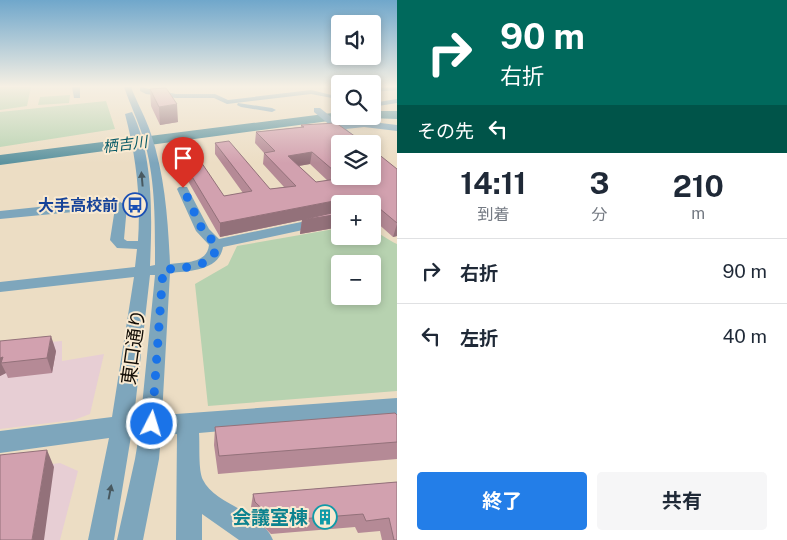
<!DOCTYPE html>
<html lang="ja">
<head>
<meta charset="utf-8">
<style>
  :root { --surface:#fff; --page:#f6f6f7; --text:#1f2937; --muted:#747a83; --line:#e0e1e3; --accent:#237ee8 }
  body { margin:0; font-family:"Public Sans","Noto Sans JP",sans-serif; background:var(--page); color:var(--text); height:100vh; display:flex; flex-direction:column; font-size:19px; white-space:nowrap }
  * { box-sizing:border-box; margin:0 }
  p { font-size:16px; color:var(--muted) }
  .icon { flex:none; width:28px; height:28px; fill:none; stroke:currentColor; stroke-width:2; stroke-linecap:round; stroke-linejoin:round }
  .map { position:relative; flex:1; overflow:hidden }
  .panel { display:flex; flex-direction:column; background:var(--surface); width:390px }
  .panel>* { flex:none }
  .guide { background:#00695c; color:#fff; overflow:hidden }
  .controls { position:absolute; left:331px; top:15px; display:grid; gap:10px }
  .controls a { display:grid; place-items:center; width:50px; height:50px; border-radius:5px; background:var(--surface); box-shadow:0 2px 8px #0003; font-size:25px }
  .pin { position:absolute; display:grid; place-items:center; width:42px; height:42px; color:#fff; margin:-51px -21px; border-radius:50% 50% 50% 0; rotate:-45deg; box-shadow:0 0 5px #0007 }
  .pin .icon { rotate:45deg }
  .me { position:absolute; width:55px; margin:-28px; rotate:5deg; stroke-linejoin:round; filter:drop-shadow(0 0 4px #0008) }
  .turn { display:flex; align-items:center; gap:18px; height:105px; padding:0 20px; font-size:22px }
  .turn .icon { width:65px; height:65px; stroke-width:2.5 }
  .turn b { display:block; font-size:35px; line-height:42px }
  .then { display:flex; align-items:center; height:48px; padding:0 20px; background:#0003; gap:10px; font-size:19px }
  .eta { display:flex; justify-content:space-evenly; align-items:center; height:85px; text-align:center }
  .eta b { font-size:30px; font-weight:700; line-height:35px }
  .cta { display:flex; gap:10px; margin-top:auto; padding:10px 20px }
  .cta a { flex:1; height:58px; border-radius:5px; background:var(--accent); color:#fff; font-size:20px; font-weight:700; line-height:58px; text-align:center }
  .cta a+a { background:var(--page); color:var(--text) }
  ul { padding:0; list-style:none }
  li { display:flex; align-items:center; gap:15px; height:65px; padding:0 20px; border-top:1px solid var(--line) }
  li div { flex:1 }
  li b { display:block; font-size:19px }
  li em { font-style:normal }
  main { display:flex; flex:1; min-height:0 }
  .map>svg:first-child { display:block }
</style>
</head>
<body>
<main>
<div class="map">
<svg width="397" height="540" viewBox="0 0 397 540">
  <rect width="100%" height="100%" fill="#ecddc4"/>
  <path fill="#e7ced4" d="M 62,341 L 62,361 L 104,354 L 90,414 L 74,420 L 0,429 L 0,346 Z
    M 60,463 L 78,471 L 60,540 L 0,540 L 0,471 Z"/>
  <path fill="#b7d2b0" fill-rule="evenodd" d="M 0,87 L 31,87 L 27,106 L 0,110 Z
    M 70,95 L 69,103 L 38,105 L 40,97 Z
    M 106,101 L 115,129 L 0,147 L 0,112 Z
    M 340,228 L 340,236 L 372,236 L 373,231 C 382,234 388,240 397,244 L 397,391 L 208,406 L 195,284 L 228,265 L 237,246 ZM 340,264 L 372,264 L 372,296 L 340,296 Z"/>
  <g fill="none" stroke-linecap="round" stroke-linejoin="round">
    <path fill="#5c939f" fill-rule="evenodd" d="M 372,111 L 397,111 L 397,119 L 368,118 L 367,116 L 372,116 Z
      M 340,112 L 340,116 L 346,116 L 344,119 L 0,165 L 0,155 Z"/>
    <path fill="#7ea6bc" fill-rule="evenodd" d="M 72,87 L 80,87 L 80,98 L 74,98 Z
      M 124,87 L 131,87 C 137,103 146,118 151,134 C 165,176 168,220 170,264 C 184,262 207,264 209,245 L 196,231 L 177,189 L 179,187 L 187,187 L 209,229 L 219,239 L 340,214 L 340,222 L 223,247 C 219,271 189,271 170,273 L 162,415 L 397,398 L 397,416 L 199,433 C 200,445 198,470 203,480 C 214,504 261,511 273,540 L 239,540 L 202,514 L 202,540 L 176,540 L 177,434 L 161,435 L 159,459 L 143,540 L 117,540 L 135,459 L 139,435 L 131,436 L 114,540 L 88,540 L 109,438 L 0,453 L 0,431 L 112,417 L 134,277 L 0,292 L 0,282 L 135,267 L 137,249 L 117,248 L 110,240 L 115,208 L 0,219 L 0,211 L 115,199 L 127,206 L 124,239 L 127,241 L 138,241 C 141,197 136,156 125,114 L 132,112 C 154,156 152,218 150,266 L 155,265 C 155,221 156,173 141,131 C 136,116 129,102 124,87 ZM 150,275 L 155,275 L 141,416 L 134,416 Z
      M 140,87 L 176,94 L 215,94 L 228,100 L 311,90 L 336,96 L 332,98 L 311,94 L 227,104 L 214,98 L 176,98 L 146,94 L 140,91 Z
      M 397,87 L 397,90 L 372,92 L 372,88 Z
      M 397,99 L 397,103 L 372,107 L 372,103 Z
      M 238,103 L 272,108 L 276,110 L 272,112 L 241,107 L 237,105 Z
      M 314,108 L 320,108 L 340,124 L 364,121 L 397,125 L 397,131 L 364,127 L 346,129 L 364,144 L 353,144 L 314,112 Z"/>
  </g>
  <path fill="#b58a96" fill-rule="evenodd" d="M 150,89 L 178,122 L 160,125 L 151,106 Z
    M 301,125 L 397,169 L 397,236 L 393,237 L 375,221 L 372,222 L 372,204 L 340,204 L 340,227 L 300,234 L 302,220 L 220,237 L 180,167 L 179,155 L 224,196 L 243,193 L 215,154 L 215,143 L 270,189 L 284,187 L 263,164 L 264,153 L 255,143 L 256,132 L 301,127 ZM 310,164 L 328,181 L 316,182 L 299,166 Z
    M 0,341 L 56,351 L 52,373 L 8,378 L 6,373 L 0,376 Z
    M 397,415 L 397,459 L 218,474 L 214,445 L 215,427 Z
    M 397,482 L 397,540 L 382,540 L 380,531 L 358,533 L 355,527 L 271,534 L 252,515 L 251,507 L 253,494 Z"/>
  <path fill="#93717a" d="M 177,104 L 178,122 L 160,125 L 159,107 Z
    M 312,152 L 310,164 L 286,168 L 288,156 Z
    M 344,199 L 343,204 L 340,204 L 340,227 L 300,234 L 302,220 L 220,237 L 220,223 Z
    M 379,208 L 375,221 L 372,222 L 372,209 Z
    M 397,224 L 397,236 L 393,237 Z
    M 51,336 L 56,351 L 52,373 L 47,358 Z
    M 3,357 L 1,363 L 6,373 L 0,376 L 0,358 Z
    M 47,450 L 54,467 L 44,540 L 32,540 Z"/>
  <path fill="#d2a1af" stroke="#93717a" d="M 166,88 L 177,104 L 159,107 L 150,89 Z
    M 336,123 L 366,144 L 340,144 L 340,176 L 312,152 L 288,156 L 316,182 L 343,178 L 340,176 L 372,176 L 372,149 L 397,169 L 397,223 L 379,208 L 372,209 L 372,204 L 344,204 L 344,199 L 220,223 L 179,155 L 195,153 L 224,196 L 252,191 L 215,143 L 229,141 L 270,189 L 296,186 L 264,153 L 275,151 L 256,132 L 304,127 L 301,125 Z
    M 340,211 L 340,214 L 302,220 Z
    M 51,336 L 47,358 L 1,363 L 3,357 L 0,358 L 0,341 Z
    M 395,413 L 397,415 L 397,442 L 219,456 L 215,427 Z
    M 47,450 L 32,540 L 0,540 L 0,455 Z
    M 397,482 L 397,540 L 394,540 L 389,518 L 366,521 L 363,514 L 275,521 L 255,502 L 253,494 Z"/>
  <defs><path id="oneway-solid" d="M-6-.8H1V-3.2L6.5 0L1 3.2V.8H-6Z" transform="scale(1.25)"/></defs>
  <g fill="#485960">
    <use href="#oneway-solid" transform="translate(142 179) rotate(-95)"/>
    <use href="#oneway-solid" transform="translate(110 492) rotate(-79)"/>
  </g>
  <linearGradient id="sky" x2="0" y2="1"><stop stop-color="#70a7cb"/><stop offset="0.53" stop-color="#f6f0e4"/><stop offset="1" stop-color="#f6f0e4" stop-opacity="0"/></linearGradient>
  <rect width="397" height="163" fill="url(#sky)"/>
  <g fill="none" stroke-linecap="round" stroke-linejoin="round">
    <path stroke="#1a73e8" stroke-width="9" stroke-dasharray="0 16.2" d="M 152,424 L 163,270 C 181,267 217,269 216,244 L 203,231 L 183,188"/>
  </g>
  <defs>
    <g id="bus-ring" transform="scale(1.25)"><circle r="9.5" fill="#f9ead1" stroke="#1a4fb4" stroke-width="1.5"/><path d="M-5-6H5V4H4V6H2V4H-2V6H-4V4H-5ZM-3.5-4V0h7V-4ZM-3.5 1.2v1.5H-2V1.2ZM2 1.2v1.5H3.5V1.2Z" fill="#1a4fb4"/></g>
    <g id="building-ring" transform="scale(1.25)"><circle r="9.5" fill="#f9ead1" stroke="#0f9aa8" stroke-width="1.5"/><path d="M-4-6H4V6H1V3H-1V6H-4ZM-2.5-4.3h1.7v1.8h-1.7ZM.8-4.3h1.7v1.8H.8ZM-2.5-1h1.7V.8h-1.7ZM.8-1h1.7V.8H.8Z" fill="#0f9aa8"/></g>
  </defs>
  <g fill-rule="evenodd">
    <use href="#bus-ring" x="135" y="205"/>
    <use href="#building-ring" x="325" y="517"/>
  </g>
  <g text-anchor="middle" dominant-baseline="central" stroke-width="4" stroke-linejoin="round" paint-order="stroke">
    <g font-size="15" font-style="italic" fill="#075966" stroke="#f9ead1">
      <text transform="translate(125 144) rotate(-7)">栖吉川</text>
    </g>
    <g font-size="16" font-weight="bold" fill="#164399" stroke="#f9ead1" text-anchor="end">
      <text x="118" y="205">大手高校前</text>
    </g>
    <g font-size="19" fill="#110c05" stroke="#f9ead1">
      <text transform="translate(133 347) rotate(-82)">東口通り</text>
    </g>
    <g font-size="19" font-weight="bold" fill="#0d838f" stroke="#f9ead1" text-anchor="end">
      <text x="308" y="517">会議室棟</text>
    </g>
  </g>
</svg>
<div class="controls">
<a><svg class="icon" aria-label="sound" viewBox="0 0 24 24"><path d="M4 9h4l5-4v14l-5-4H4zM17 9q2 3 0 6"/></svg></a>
<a><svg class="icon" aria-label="search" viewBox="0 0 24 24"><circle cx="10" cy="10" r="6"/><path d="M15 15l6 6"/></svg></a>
<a><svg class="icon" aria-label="layers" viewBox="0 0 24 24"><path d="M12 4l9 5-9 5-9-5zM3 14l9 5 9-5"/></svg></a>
<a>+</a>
<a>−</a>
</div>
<div class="pin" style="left:183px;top:188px;background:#d93025"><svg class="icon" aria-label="arrive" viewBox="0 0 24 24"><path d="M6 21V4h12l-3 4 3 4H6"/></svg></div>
<svg class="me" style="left:152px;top:424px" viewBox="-20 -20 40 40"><circle r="17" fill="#1a73e8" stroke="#fff" stroke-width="3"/><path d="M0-11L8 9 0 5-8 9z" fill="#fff"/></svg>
</div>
<section class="panel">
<div class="guide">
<div class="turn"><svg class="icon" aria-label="right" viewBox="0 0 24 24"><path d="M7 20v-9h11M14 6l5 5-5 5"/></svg><div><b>90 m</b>右折</div></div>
<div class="then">その先<svg class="icon" aria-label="left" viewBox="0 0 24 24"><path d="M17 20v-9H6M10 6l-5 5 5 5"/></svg></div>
</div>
<div class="eta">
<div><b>14:11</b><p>到着</p></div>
<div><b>3</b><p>分</p></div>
<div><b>210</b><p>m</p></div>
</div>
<ul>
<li><svg class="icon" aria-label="right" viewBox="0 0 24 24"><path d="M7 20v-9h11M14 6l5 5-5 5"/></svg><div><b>右折</b></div><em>90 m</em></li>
<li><svg class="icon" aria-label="left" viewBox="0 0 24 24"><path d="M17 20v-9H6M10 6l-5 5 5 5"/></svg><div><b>左折</b></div><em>40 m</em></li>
</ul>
<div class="cta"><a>終了</a><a>共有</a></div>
</section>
</main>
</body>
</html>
